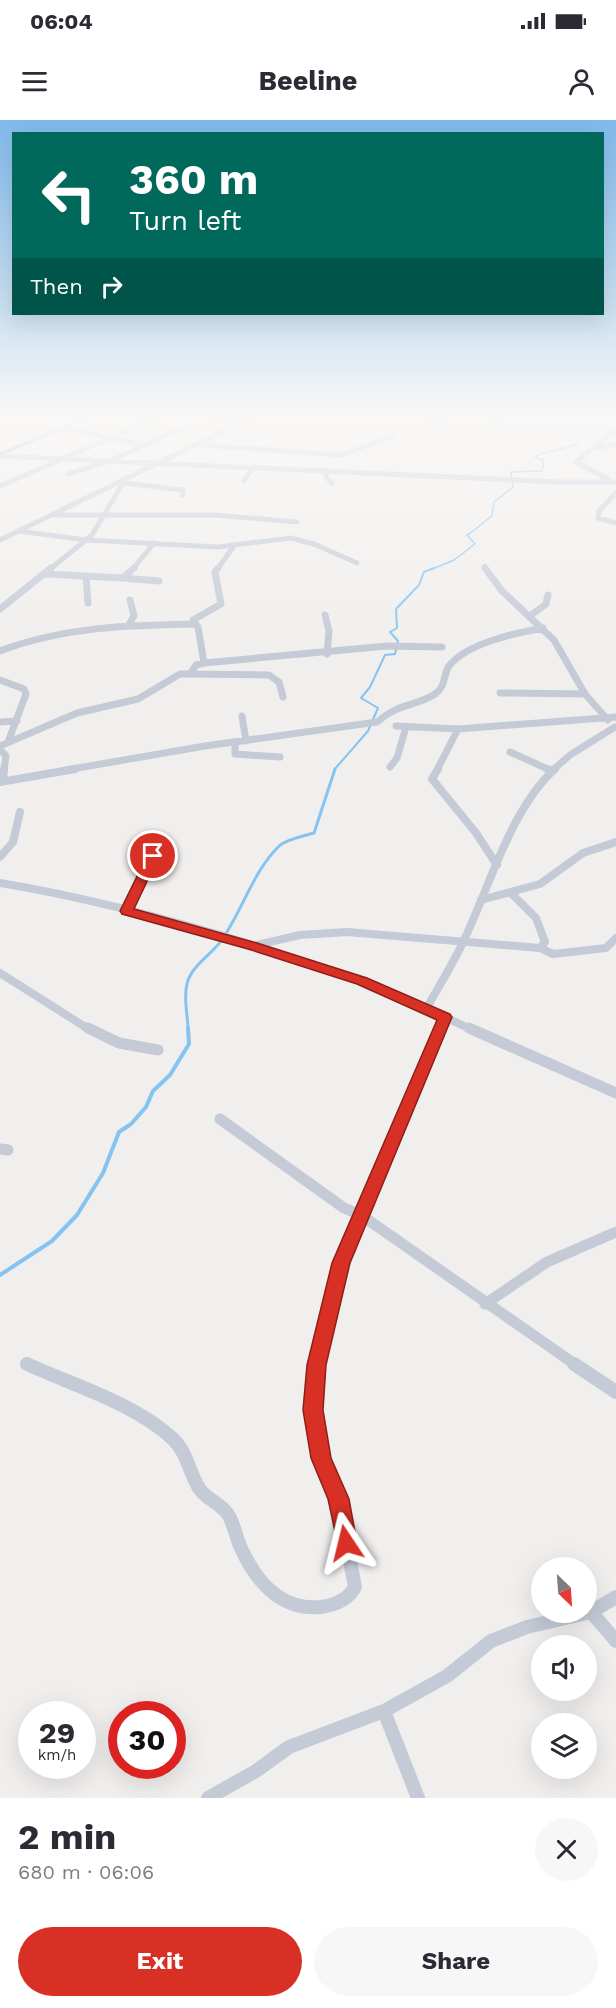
<!DOCTYPE html>
<html lang="en">
<head>
<meta charset="utf-8">
<style>
  :root { --surface:#fff; --page:#f7f7f7; --text:#2b2b33; --muted:#7c7c81; --accent:#d93025 }
  body { margin:0; font-family:"Work Sans",sans-serif; background:var(--page); color:var(--text); height:100vh; display:flex; flex-direction:column; font-size:22px; white-space:nowrap }
  * { box-sizing:border-box; margin:0 }
  p { font-size:20px; color:var(--muted) }
  .icon { flex:none; width:33px; height:33px; fill:none; stroke:currentColor; stroke-width:2; stroke-linecap:round; stroke-linejoin:round }
  .map { position:relative; height:1678px; overflow:hidden }
  .drawer { display:flex; flex-direction:column; background:var(--surface); flex:1 }
  .drawer>* { flex:none }
  .guide { position:absolute; left:12px; top:12px; width:592px; height:183px; border-radius:0px; box-shadow:0 6px 24px #0002; background:#00695c; color:#fff; overflow:hidden }
  .needle { width:39px; rotate:155deg }
  .buttons { position:absolute; left:531px; top:1437px; display:grid; gap:12px }
  .buttons a { display:grid; place-items:center; width:66px; height:66px; border-radius:50%; background:var(--surface); box-shadow:0 6px 24px #0002; font-size:30px }
  .speed { position:absolute; left:18px; top:1581px; display:flex; gap:12px; font-size:30px; font-weight:700; text-align:center }
  .speed>* { display:grid; place-content:center; width:78px; height:78px; border-radius:50%; background:var(--surface); box-shadow:0 6px 24px #0002; line-height:1 }
  .speed small { font-size:15px; font-weight:400 }
  .speed .limit { border:9px solid #d22; background:#fff; color:#111 }
  .pin { position:absolute; display:grid; place-items:center; width:51px; height:51px; color:#fff; margin:-26px; border:3px solid #fff; border-radius:50%; box-shadow:0 2px 6px #0007 }
  .me { position:absolute; width:66px; margin:-33px; rotate:350deg; stroke-linejoin:round; filter:drop-shadow(0 0 4px #0008) }
  .turn { display:flex; align-items:center; gap:21px; height:126px; padding:0 18px; font-size:27px }
  .turn .icon { width:78px; height:78px; stroke-width:2.5 }
  .turn b { display:block; font-size:42px; line-height:51px }
  .then { display:flex; align-items:center; height:57px; padding:0 18px; background:#0003; gap:12px; font-size:22px }
  .round { display:grid; place-items:center; flex:none; width:63px; height:63px; border-radius:32px; background:var(--page) }
  .overview { display:flex; align-items:center; justify-content:space-between; height:102px; padding:0 18px }
  h1 { font-size:36px; font-weight:700; line-height:45px }
  .button { display:flex; gap:12px; margin-top:auto; padding:12px 18px }
  .button a { flex:1; height:69px; border-radius:36px; background:var(--accent); color:#fff; font-size:24px; font-weight:700; line-height:69px; text-align:center }
  .button a+a { background:var(--page); color:var(--text) }
  .status { display:flex; justify-content:space-between; align-items:center; height:42px; padding:0 30px; background:var(--surface); direction:ltr }
  .status svg { height:16px; fill:currentColor }
  header { display:flex; justify-content:space-between; align-items:center; height:78px; padding:0 18px; background:var(--surface); font-size:27px; font-weight:700 }
  .map>svg:first-child { display:block }
</style>
</head>
<body>
<div class="status"><b>06:04</b><svg viewBox="0 0 49 12"><path d="M0 12V9h3v3zM5 12V6h3v6zM10 12V3h3v9zM15 12V0h3v12zM26 1h20v11H26zM47 4h2v5h-2z"/></svg></div>
<header><svg class="icon" aria-label="menu" viewBox="0 0 24 24"><path d="M4 6h16M4 12h16M4 18h16"/></svg>Beeline<svg class="icon" aria-label="person" viewBox="0 0 24 24"><circle cx="12" cy="8" r="4"/><path d="M4 21q1-7 8-7t8 7"/></svg></header>
<div class="map">
<svg width="616" height="1678" viewBox="0 0 616 1678">
  <rect width="100%" height="100%" fill="#f1efee"/>
  <g fill="none" stroke-linecap="round" stroke-linejoin="round">
    <path stroke="#85c4f1" stroke-width="1.5" d="M 475,294 L 488,301 L 518,308 L 554,306 L 561,310 L 594,306
      M 430,450 L 454,440 L 475,424 L 467,415 C 477,409 483,402 492,396 L 494,382 L 513,367 L 511,352 L 542,351 L 544,341 L 534,336 L 575,325 L 592,307 L 601,303 L 598,297 L 603,294"/>
    <path stroke="#85c4f1" stroke-width="2" d="M 334,650 L 368,611 L 378,588 L 361,578 L 370,567 L 385,535 L 395,534 L 398,521 L 390,512 L 397,508 L 396,489 L 419,465 L 424,452 L 434,448"/>
    <path stroke="#85c4f1" stroke-width="3" d="M 188,910 C 188,894 183,879 187,864 C 191,846 211,835 221,821 C 243,790 252,753 279,726 C 287,719 304,716 314,713 L 335,649"/>
    <path stroke="#85c4f1" stroke-width="4" d="M 0,1155 L 52,1121 L 77,1095 L 103,1053 L 119,1012 L 131,1004 L 146,987 L 153,971 L 170,955 L 189,924 L 188,908"/>
    <path stroke="#c4cad6" stroke-width="5" d="M 79,294 L 90,296
      M 413,294 L 448,305
      M 194,295 L 238,304
      M 63,308 L 144,325
      M 199,325 L 342,335 L 393,316
      M 594,328 L 610,313 L 616,312
      M 0,336 L 557,362 L 616,362
      M 326,350 L 326,357 L 332,363
      M 68,354 L 109,341 L 182,308
      M 608,359 L 576,342 L 592,329 L 616,324
      M 244,361 L 254,347
      M 124,363 L 183,370 L 182,375
      M 0,366 L 166,294
      M 616,373 L 599,391 L 598,398 L 616,403
      M 54,395 L 215,395 L 297,402
      M 19,411 L 86,420 L 218,427 L 291,418 L 314,424 L 357,443
      M 0,420 L 259,294
      M 484,447 L 486,450
      M 49,450 L 92,415 L 126,358
      M 132,450 L 154,423
      M 217,450 L 233,427"/>
    <path stroke="#c4cad6" stroke-width="7" d="M 485,448 L 502,471 L 554,520 L 585,574 L 608,600
      M 46,454 L 123,458 L 134,448
      M 86,456 L 88,483
      M 123,458 L 159,461
      M 0,489 L 51,448
      M 325,495 L 329,511 L 327,534
      M 530,496 L 546,484 L 548,475
      M 128,506 L 134,496 L 130,480
      M 0,531 C 63,507 129,505 196,504
      M 204,543 L 198,507 L 193,500 L 221,484 L 215,452 L 218,448
      M 190,554 L 269,555 L 279,562 L 283,577
      M 0,560 L 24,569 L 26,574 L 8,622
      M 500,573 L 585,574
      M 242,596 L 246,621
      M 0,602 L 17,601
      M 396,606 L 458,609 L 616,597
      M 235,622 L 235,634 L 280,637
      M 0,626 L 77,593 L 138,579 L 180,554 L 190,554 L 196,545 L 204,543 L 387,526 L 442,527
      M 0,629 L 6,636 L 4,650
      M 510,632 L 550,650
      M 390,647 L 397,638 L 406,607
      M 66,650 L 205,626 L 377,602 C 400,582 415,587 435,574 C 446,567 443,555 449,546 C 467,523 516,513 543,508
      M 437,650 L 458,609
      M 553,650 L 570,635 L 615,607"/>
    <path stroke="#c4cad6" stroke-width="8" d="M 438,649 L 432,659 L 476,713 L 497,745
      M 547,649 L 550,650
      M 3,661 L 4,649
      M 0,662 L 75,649
      M 0,737 L 13,722 L 20,692
      M 0,763 C 121,783 244,820 360,860 C 398,874 435,893 473,910
      M 481,780 L 540,764 L 583,733 L 616,722
      M 126,791 L 162,718
      M 252,826 L 300,815 L 347,812 L 540,828 L 545,822 L 536,798 L 512,774
      M 540,828 L 553,834 L 606,828 L 616,818
      M 0,853 L 90,910
      M 426,889 C 439,866 453,844 464,820 C 489,768 511,688 555,649
      M 440,910 L 445,897"/>
    <path stroke="#c4cad6" stroke-width="11" d="M 88,908 L 119,923 L 158,930
      M 469,908 L 616,973
      M 220,999 L 344,1088 L 361,1095 L 576,1245
      M 0,1029 L 8,1030
      M 485,1184 L 547,1142 L 616,1112
      M 26,1243 L 31,1245
      M 316,1245 L 341,1143 L 440,908"/>
    <path stroke="#c4cad6" stroke-width="14" d="M 27,1244 C 75,1266 134,1283 173,1319 C 187,1332 189,1352 199,1368 C 206,1380 222,1383 229,1396 C 234,1405 236,1416 240,1426 C 255,1460 280,1491 321,1487 C 335,1485 348,1480 355,1467 L 338,1379 L 321,1338 L 313,1290 L 316,1244
      M 574,1244 L 616,1272
      M 591,1492 L 616,1521
      M 384,1591 L 418,1678
      M 208,1678 L 256,1651 L 289,1627 L 384,1591 L 447,1556 L 491,1521 L 527,1507 L 591,1492 L 616,1477"/>
    <path fill="#acb7cf" fill-rule="evenodd" d="M 92,294 L 99,294 L 0,336 L 0,332 Z"/>
  </g>
  <linearGradient id="sky" x2="0" y2="1"><stop stop-color="#80baec"/><stop offset="0.56" stop-color="#f9f8f7"/><stop offset="1" stop-color="#f9f8f7" stop-opacity="0"/></linearGradient>
  <rect width="616" height="529" fill="url(#sky)"/>
  <path fill="#d93025" stroke="#8d1f18" stroke-width="1.5" d="M 153,732 L 159,736 L 134,789 L 257,823 L 367,858 L 450,894 L 452,897 L 350,1143 L 326,1245 L 323,1290 L 331,1338 L 349,1379 L 357,1423 L 354,1430 L 346,1433 L 339,1430 L 328,1379 L 311,1338 L 303,1290 L 307,1245 L 332,1143 L 437,900 L 357,864 L 248,829 L 122,794 L 120,791 L 147,736 Z"/>
</svg>
<div class="buttons">
<a><svg class="needle" viewBox="-14 -14 28 28"><path d="M0-13l5 13h-10z" fill="#e53935"/><path d="M0 13l5-13h-10z" fill="#7c7c81"/></svg></a>
<a><svg class="icon" aria-label="sound" viewBox="0 0 24 24"><path d="M4 9h4l5-4v14l-5-4H4zM17 9q2 3 0 6"/></svg></a>
<a><svg class="icon" aria-label="layers" viewBox="0 0 24 24"><path d="M12 4l9 5-9 5-9-5zM3 14l9 5 9-5"/></svg></a>
</div>
<div class="speed"><div>29<small>km/h</small></div><div class="limit">30</div></div>
<div class="pin" style="left:153px;top:736px;background:#d93025"><svg class="icon" aria-label="arrive" viewBox="0 0 24 24"><path d="M6 21V4h12l-3 4 3 4H6"/></svg></div>
<svg class="me" style="left:346px;top:1423px" viewBox="-20 -20 40 40"><path d="M0-17L14 15 0 8-14 15z" fill="#d93025" stroke="#fff" stroke-width="4"/></svg>
<div class="guide">
<div class="turn"><svg class="icon" aria-label="left" viewBox="0 0 24 24"><path d="M17 20v-9H6M10 6l-5 5 5 5"/></svg><div><b>360 m</b>Turn left</div></div>
<div class="then">Then<svg class="icon" aria-label="right" viewBox="0 0 24 24"><path d="M7 20v-9h11M14 6l5 5-5 5"/></svg></div>
</div>
</div>
<section class="drawer">
<div class="overview"><div><h1>2 min</h1><p>680 m · 06:06</p></div><a class="round"><svg class="icon" aria-label="close" viewBox="0 0 24 24"><path d="M6 6l12 12M18 6L6 18"/></svg></a></div>
<div class="button"><a>Exit</a><a>Share</a></div>
</section>
</body>
</html>
